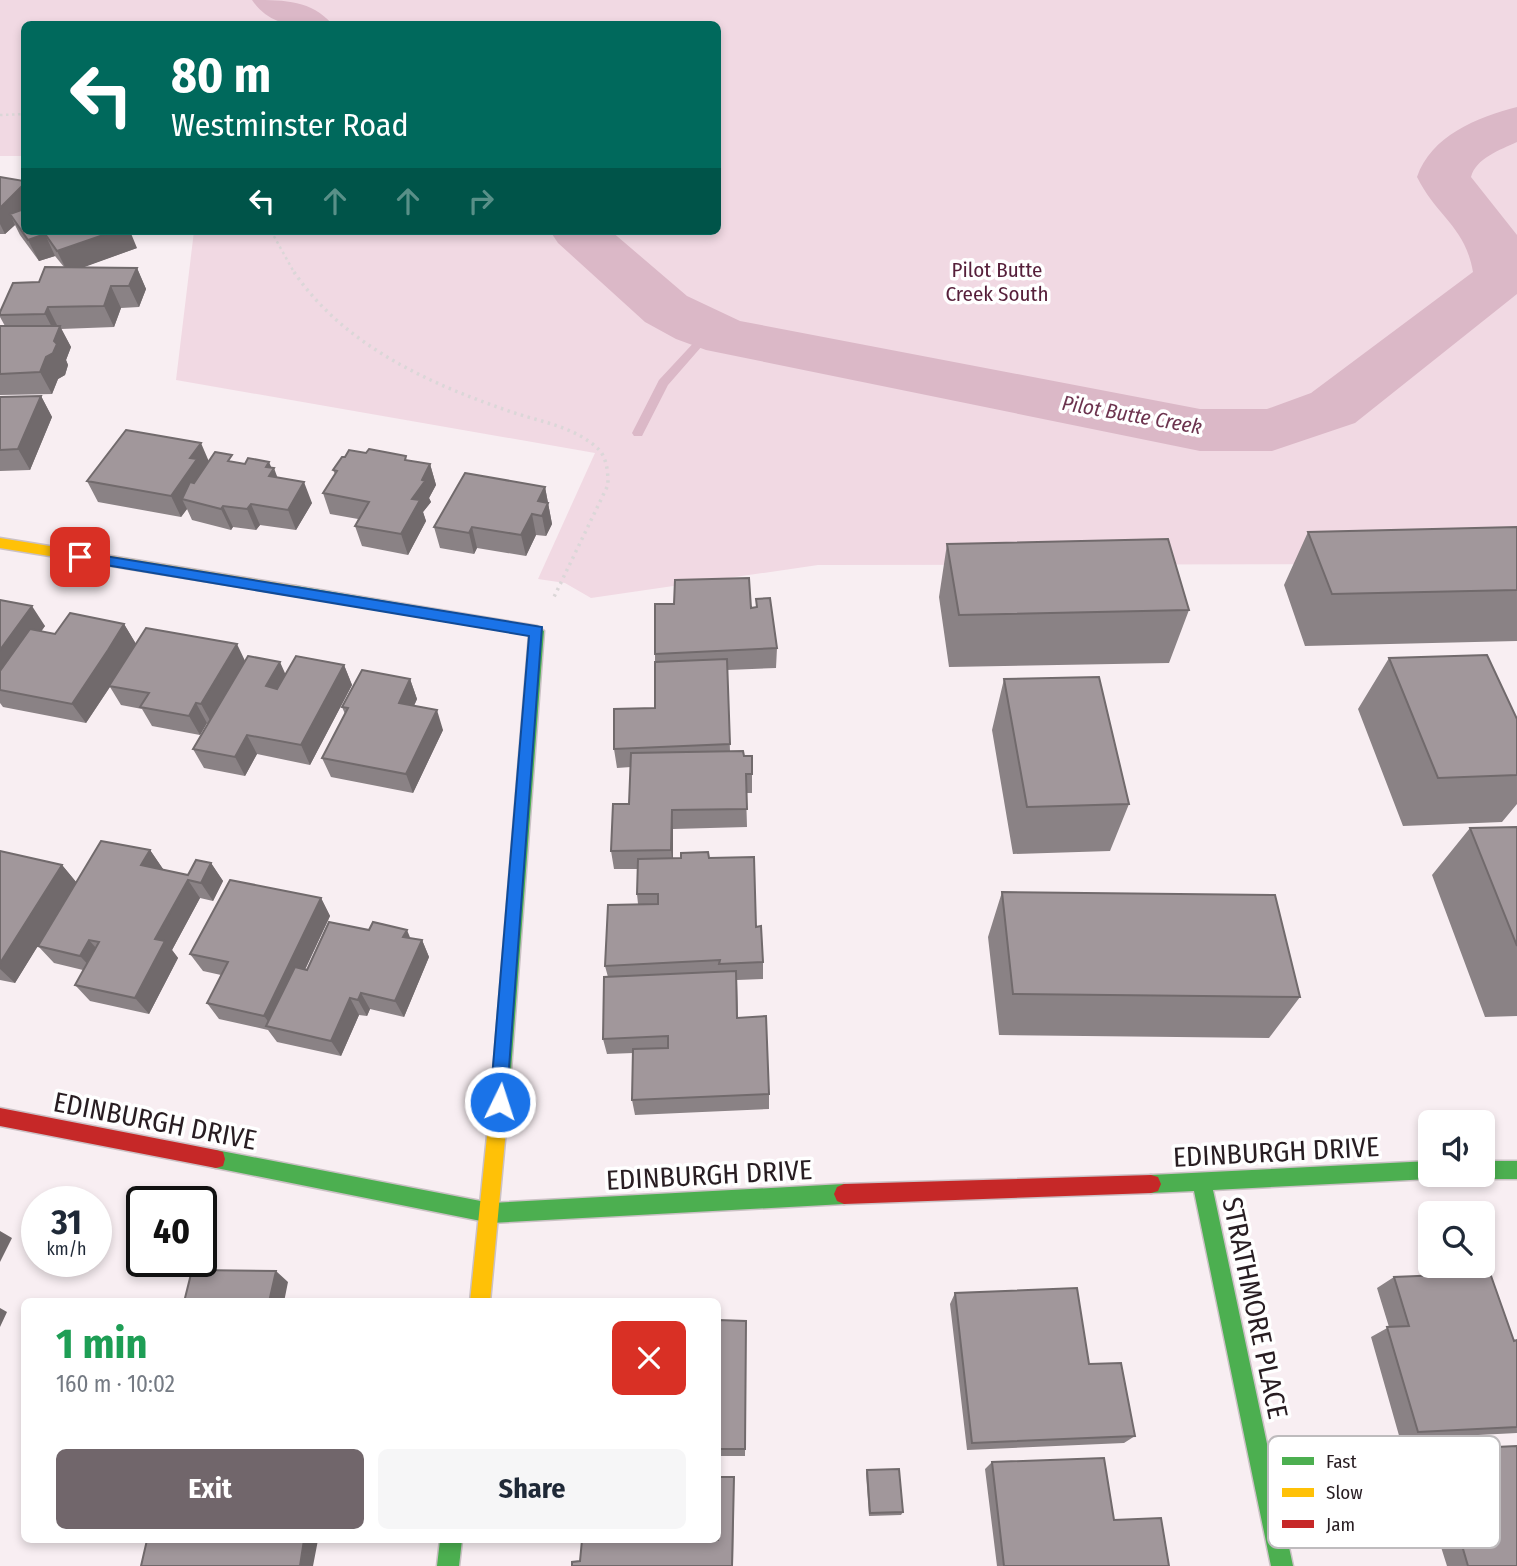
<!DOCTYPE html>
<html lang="en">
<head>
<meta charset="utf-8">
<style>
  :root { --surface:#fff; --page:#f6f6f7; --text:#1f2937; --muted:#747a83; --accent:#71666b }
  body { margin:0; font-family:"Fira Sans Condensed",sans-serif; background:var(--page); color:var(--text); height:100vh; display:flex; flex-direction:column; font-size:26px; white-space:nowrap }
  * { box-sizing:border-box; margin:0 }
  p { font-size:23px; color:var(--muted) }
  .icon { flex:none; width:38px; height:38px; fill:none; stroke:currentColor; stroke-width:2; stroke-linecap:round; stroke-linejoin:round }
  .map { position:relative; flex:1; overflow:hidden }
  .drawer { position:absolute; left:21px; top:1298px; width:700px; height:245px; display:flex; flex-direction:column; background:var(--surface); border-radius:10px; box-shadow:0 4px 10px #0003 }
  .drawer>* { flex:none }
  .top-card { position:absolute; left:21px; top:21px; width:700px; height:214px; border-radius:10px; box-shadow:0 4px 10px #0003; background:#00695c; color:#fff; overflow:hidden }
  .tools { position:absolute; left:1418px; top:1110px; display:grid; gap:14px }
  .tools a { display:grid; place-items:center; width:77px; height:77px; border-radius:10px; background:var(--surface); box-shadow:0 4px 10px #0003; font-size:35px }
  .speed { position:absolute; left:21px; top:1186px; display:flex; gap:14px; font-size:35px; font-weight:700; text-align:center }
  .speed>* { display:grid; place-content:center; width:91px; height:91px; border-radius:50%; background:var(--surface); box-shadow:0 4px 10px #0003; line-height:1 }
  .speed small { font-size:18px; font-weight:400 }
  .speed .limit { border:4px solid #111; border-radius:10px; background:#fff; color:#111 }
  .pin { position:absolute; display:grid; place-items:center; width:60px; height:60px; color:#fff; margin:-30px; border-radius:14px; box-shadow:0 4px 10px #0006 }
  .me { position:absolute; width:77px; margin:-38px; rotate:4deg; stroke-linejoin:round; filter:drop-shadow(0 0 5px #0008) }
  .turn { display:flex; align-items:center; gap:24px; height:147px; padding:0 35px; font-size:32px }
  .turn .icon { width:91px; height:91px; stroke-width:2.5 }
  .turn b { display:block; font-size:49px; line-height:60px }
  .lanes { display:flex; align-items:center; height:66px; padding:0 35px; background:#0003; justify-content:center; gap:35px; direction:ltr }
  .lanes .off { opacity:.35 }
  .round { display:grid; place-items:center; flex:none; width:74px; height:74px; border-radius:10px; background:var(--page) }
  .overview { display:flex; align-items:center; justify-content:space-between; height:119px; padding:0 35px }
  h1 { font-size:42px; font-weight:700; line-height:52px; color:#1e9e55 }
  .action { display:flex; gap:14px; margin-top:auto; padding:14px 35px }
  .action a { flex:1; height:80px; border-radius:10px; background:var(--accent); color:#fff; font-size:28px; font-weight:700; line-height:80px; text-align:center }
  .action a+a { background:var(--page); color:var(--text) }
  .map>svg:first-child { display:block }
</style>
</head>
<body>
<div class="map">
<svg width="1517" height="1566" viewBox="0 0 1517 1566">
  <rect width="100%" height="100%" fill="#f8eef2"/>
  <path fill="#f1d9e3" d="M 0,0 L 1517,0 L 1517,564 L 818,565 L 591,598 L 565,583 L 538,579 L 595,453 L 176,380 L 194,231 L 718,231 L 718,24 L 24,24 L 24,156 L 0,156 Z"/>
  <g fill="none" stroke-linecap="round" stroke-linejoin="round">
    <path fill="#dbb8c7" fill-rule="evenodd" d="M 697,323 L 709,332 L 709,338 L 668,385 L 642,436 L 634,436 L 632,433 L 659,380 L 699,337 L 700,335 L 692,326 Z"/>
    <path fill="#dbb8c7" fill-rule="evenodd" d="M 252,0 C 284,0 311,0 332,24 C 300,27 271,28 252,0 Z
      M 1517,107 L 1517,142 C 1500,150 1476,158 1471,177 L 1517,235 L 1517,294 L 1355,423 L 1272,451 L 1200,451 L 706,350 L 676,339 L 645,322 L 558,243 L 550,231 L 611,231 L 687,296 L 740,321 L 1200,409 L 1267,409 L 1311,393 L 1473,272 C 1465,226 1437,217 1417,177 C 1431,136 1477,117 1517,107 Z"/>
    <g stroke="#cbc1c5" stroke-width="3">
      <path id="fast" d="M 296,586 L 537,626 L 544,631 L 509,1097 L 506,1103 L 500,1106 L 494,1103 L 491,1097 L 529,635 L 291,595 L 289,591 L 291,587 Z
        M 216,1150 L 491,1203 L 844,1184 L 851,1187 L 854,1194 L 851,1201 L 844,1204 L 491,1223 L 216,1168 L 209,1166 L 207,1159 L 209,1152 Z
        M 1430,1161 L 1430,1174 L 1438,1174 L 1430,1179 L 1213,1190 L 1293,1566 L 1271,1566 L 1194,1191 L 1151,1193 L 1144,1191 L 1141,1184 L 1144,1177 L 1151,1175 Z
        M 1482,1161 L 1517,1161 L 1517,1179 L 1482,1179 L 1475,1177 L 1474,1174 L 1482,1174 Z
        M 440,1540 L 462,1540 L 459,1566 L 437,1566 Z"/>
    </g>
    <g stroke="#cbc1c5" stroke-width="3">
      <path id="slow" d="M 0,538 L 296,586 L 303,591 L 296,596 L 0,548 Z
        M 500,1088 L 506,1091 L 509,1097 L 490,1302 L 470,1302 L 491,1097 L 494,1091 Z"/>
    </g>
    <g stroke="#cbc1c5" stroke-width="3">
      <path id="jam" d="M 0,1108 L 216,1150 L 223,1152 L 225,1159 L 223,1166 L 216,1168 L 0,1126 Z
        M 1151,1175 L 1158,1177 L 1161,1184 L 1158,1191 L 1151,1193 L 844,1204 L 837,1201 L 834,1194 L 837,1187 L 844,1184 Z"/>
    </g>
    <path stroke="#dbd7d8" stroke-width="2.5" stroke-dasharray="2.5 3.5" stroke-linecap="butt" d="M 0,115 L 24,114
      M 271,231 L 295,274"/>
    <path stroke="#dbd7d8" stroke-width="3.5" stroke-dasharray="2.5 4.5" stroke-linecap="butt" d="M 294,272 C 343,344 425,382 506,410 C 536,421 570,425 595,446 C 607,455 608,471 608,485 L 553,599"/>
    <use href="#fast" fill="#4caf50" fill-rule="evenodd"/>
    <use href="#slow" fill="#ffc107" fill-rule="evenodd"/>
    <use href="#jam" fill="#c62828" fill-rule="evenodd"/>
  </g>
  <path fill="#8a8285" d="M 0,177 L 24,231 L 137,248 L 83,267 L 137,268 L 146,289 L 139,307 L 121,308 L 114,327 L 61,329 L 71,347 L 66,360 L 68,365 L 65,375 L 58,379 L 52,394 L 0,395 L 0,326 L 5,326 L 0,317 L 0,312 L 39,282 L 64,267 L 55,256 L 39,261 L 20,235 L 15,225 L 5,234 L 0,234 Z
    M 41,396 L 52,417 L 30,470 L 0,471 L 0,397 Z
    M 407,460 L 430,464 L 436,485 L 429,498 L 431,502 L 423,512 L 426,521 L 408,555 L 362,546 L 355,526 L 358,519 L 330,514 L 323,493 L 335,474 L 333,470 Z
    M 209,461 L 235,462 L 271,468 L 278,478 L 312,503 L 296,530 L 260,525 L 256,530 L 233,527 L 231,530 L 192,520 L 187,509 L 181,517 L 98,502 L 87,481 Z
    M 545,487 L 552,524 L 546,536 L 536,535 L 526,556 L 477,548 L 474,554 L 440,548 L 434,527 Z
    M 1517,527 L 1517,641 L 1305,646 L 1284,585 L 1308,532 Z
    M 947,544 L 1189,610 L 1169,663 L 949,667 L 939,597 Z
    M 0,600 L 45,626 L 41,631 L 55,634 L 124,624 L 136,644 L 245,661 L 285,674 L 344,665 L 352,685 L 310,765 L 257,754 L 245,776 L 204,768 L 193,749 L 208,723 L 207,723 L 200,735 L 152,726 L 142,709 L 121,705 L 110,687 L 86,723 L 3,707 L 0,703 Z
    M 751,608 L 777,648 L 776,668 L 727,670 L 730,751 L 744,756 L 752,756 L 752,793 L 746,793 L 747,827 L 673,829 L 673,858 L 709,858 L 756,927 L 763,962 L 763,979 L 737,980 L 738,1018 L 769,1094 L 769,1109 L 635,1115 L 632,1100 L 633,1053 L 607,1054 L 603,1039 L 608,977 L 605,966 L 638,904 L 637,894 L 638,869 L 614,869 L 611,851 L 629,804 L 631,767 L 617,768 L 614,749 L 655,708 L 655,654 Z
    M 1389,658 L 1517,719 L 1517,804 L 1502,822 L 1403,826 L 1358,709 Z
    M 410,679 L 417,699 L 414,706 L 443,730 L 413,793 L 331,777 L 322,758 L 345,714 L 342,707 Z
    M 1004,679 L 1129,804 L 1110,851 L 1013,854 L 992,730 Z
    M 1517,827 L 1517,1016 L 1485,1017 L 1432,875 L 1470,828 Z
    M 150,850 L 163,869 L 162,870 L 188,875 L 211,863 L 223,881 L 213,901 L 200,898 L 172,950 L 178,958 L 149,1014 L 90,1001 L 75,985 L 83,970 L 54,963 L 38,946 L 46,932 L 15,983 L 0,980 L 0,851 L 62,865 L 76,882 Z
    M 1002,892 L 1300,997 L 1269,1038 L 999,1035 L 988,937 Z
    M 321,898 L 330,916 L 305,970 L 307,970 L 410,938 L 422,940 L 429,957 L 404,1017 L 370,1009 L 367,1016 L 359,1015 L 341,1056 L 277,1042 L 268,1030 L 219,1019 L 207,1003 L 221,975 L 203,971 L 190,954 Z
    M 1394,1277 L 1514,1341 L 1517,1340 L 1517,1433 L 1400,1439 L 1371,1337 L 1389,1327 L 1377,1288 Z
    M 955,1293 L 1089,1364 L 1135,1436 L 1124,1443 L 967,1450 L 950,1304 Z
    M 718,1320 L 746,1321 L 745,1456 L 718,1456 Z
    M 1475,1448 L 1517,1566 L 1447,1566 L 1441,1547 L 1460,1542 L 1454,1521 L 1473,1516 L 1473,1514 L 1469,1514 L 1455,1467 L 1459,1466 L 1456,1455 Z
    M 992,1462 L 1114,1520 L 1169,1566 L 997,1566 L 985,1469 Z
    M 867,1470 L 903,1512 L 901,1515 L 869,1516 L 866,1473 Z"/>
  <path fill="#716a6c" d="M 24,184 L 24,215 L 10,214 L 15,225 L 5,234 L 0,224 L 0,208 Z
    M 115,231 L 130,231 L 137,248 L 68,273 L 57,251 Z
    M 45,234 L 55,256 L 39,261 L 28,240 Z
    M 137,268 L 146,289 L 139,307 L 129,286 Z
    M 111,286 L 121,308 L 114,327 L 104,306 Z
    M 48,307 L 59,329 L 60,326 L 71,347 L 66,360 L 68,365 L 65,375 L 58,379 L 52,394 L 40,372 L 56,335 L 45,314 Z
    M 41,396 L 52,417 L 30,470 L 18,449 Z
    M 201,443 L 210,464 L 182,499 L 187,509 L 181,517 L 171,496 L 190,458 Z
    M 269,462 L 273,471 L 274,468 L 282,490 L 278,497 L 266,467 Z
    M 430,464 L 436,485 L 429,498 L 431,502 L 423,512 L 426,521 L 408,555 L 401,534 L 412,499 Z
    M 304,482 L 312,503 L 296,530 L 288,510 Z
    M 545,487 L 552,524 L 546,536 L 542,516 L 538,501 Z
    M 251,504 L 260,525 L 256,530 L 247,509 Z
    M 223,506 L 233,527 L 231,530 L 221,509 Z
    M 532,514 L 536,535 L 526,556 L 521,535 Z
    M 472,527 L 477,548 L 474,554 L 469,533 Z
    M 32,606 L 45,626 L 0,690 L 0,650 Z
    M 124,624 L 136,644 L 121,670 L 86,723 L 72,704 Z
    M 237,644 L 247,665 L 212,724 L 201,704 Z
    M 280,662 L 289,682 L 276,706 L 266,686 Z
    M 344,665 L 352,685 L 310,765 L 301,745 Z
    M 410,679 L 417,699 L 406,722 L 399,703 Z
    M 196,703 L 207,723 L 200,735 L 189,716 Z
    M 437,710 L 443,730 L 413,793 L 406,774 Z
    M 247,735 L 257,754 L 245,776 L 235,757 Z
    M 672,810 L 673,829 L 673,868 L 671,850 Z
    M 150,850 L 163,869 L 154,883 L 141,865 Z
    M 211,863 L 223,881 L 213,901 L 201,883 Z
    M 62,865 L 77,883 L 15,983 L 0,969 L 0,963 Z
    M 188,880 L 200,898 L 172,950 L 178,958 L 149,1014 L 135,998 L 155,939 Z
    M 321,898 L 330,916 L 277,1029 L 273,1028 L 264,1016 Z
    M 407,930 L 414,947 L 403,937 Z
    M 89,940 L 104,957 L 95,972 L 80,956 Z
    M 422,940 L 429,957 L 404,1017 L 395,1001 Z
    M 361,993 L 370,1009 L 367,1016 L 358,1000 Z
    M 350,998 L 359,1015 L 341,1056 L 331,1041 Z
    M 0,1231 L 12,1238 L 0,1262 Z
    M 276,1271 L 288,1282 L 284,1302 L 269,1302 Z
    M 0,1308 L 7,1312 L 0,1327 Z
    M 734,1477 L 733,1566 L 732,1566 Z
    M 304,1540 L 318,1540 L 313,1566 L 300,1566 Z"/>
  <path fill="#a1979b" stroke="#716a6c" stroke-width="2" d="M 0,177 L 24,181 L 24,184 L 0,208 Z
    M 24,209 L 24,231 L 115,231 L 57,251 L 45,234 L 28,240 L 10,214 Z
    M 45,267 L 137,268 L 129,286 L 111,286 L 104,306 L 48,307 L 45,314 L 0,315 L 0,312 L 13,283 L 39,282 Z
    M 0,326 L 60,326 L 54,341 L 57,344 L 53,353 L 46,357 L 40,372 L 0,374 Z
    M 41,396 L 18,449 L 0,450 L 0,397 Z
    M 126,430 L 201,443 L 190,458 L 197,459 L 171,496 L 87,481 Z
    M 369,449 L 406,456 L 405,460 L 430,464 L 422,480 L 425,481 L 412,499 L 420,500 L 401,534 L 355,526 L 369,502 L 323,493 L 337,471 L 333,470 L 342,457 L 345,457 L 349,450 L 366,453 Z
    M 215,452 L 232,455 L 228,461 L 245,464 L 248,458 L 269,462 L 266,467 L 274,468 L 269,476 L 304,482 L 288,510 L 251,504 L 247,509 L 223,506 L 221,509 L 182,499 L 190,482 L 194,483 Z
    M 465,473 L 545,487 L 538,501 L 548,503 L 542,516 L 532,514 L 521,535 L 472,527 L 469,533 L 434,527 Z
    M 1517,527 L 1517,590 L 1332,594 L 1308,532 Z
    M 1168,539 L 1189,610 L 959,615 L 947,544 Z
    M 749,578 L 751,608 L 757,607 L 756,599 L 770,598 L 777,648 L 655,654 L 655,604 L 674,604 L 675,580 Z
    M 0,600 L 32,606 L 0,650 Z
    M 70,613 L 124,624 L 108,650 L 72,704 L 0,690 L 0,671 L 30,629 L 55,634 Z
    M 146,628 L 237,644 L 201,704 L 196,703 L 189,716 L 140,707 L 149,693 L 109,686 Z
    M 1487,655 L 1517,719 L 1517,775 L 1438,778 L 1389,658 Z
    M 248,656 L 280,662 L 266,686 L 277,689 L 296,656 L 344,665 L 301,745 L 247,735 L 235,757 L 193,749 Z
    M 727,659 L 730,744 L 614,749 L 614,709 L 655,708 L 655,662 Z
    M 362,670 L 410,679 L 399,703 L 437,710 L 406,774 L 322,758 L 348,708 L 342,707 Z
    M 1099,677 L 1129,804 L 1027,807 L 1004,679 Z
    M 743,751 L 744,756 L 752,756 L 752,774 L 746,774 L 747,809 L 672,810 L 671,850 L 611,851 L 613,804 L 629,804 L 631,753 Z
    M 1517,827 L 1517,946 L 1470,828 Z
    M 101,841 L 150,850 L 141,865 L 188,875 L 196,860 L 211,863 L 201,883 L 188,880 L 155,939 L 165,941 L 135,998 L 75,985 L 99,942 L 89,940 L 80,956 L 38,946 Z
    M 0,851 L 62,865 L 0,963 Z
    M 708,852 L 709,858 L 754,857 L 756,927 L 761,926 L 763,962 L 719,964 L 720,960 L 605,966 L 608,905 L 658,904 L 658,894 L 637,894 L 638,859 L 681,858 L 681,853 Z
    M 230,880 L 321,898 L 264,1016 L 207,1003 L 228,962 L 190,954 Z
    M 1002,892 L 1275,895 L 1300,997 L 1013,994 Z
    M 329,922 L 369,930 L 373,922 L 407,930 L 403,937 L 422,940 L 395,1001 L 361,993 L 358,1000 L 350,998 L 331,1041 L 266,1026 L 295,967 L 307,970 Z
    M 736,971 L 737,1018 L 766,1016 L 769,1094 L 632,1100 L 633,1049 L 668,1048 L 668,1036 L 603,1039 L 604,977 Z
    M 192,1270 L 276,1271 L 269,1302 L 184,1302 Z
    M 1490,1273 L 1514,1341 L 1517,1340 L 1517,1427 L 1418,1432 L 1387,1327 L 1409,1326 L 1394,1277 Z
    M 1077,1288 L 1089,1364 L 1121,1363 L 1135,1436 L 972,1443 L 955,1293 Z
    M 718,1320 L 746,1321 L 745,1449 L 718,1449 Z
    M 1517,1446 L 1517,1566 L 1468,1566 L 1461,1542 L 1482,1542 L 1474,1516 L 1495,1514 L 1493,1508 L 1490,1508 L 1475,1460 L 1479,1460 L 1475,1448 Z
    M 1104,1458 L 1114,1520 L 1161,1518 L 1169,1566 L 1004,1566 L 992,1462 Z
    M 899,1469 L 903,1512 L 870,1513 L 867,1470 Z
    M 718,1477 L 734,1477 L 732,1566 L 572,1566 L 572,1562 L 580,1561 L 582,1540 L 718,1540 Z
    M 147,1540 L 304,1540 L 300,1566 L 141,1566 Z"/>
  <path fill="#1a73e8" stroke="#114b97" stroke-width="2" d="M 80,552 L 542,627 L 506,1108 L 500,1111 L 493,1108 L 490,1102 L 529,636 L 76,560 L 73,557 Z"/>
  <g text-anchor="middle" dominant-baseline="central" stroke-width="7" stroke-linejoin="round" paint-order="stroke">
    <g font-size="21" fill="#561f3a" stroke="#fff">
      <text x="997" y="270">Pilot Butte<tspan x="997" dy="24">Creek South</tspan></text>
    </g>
    <g font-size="21" font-style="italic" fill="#6d344f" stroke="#fff">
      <text transform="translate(1132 415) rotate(10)">Pilot Butte Creek</text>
    </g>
    <g font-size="28" fill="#281d22" stroke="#fff">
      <text transform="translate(155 1121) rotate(11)">EDINBURGH DRIVE</text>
      <text transform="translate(1276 1152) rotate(-3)">EDINBURGH DRIVE</text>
      <text transform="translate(709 1175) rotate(-3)">EDINBURGH DRIVE</text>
      <text transform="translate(1255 1308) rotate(78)">STRATHMORE PLACE</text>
    </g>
  </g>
  <rect x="1268" y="1436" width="232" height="112" rx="10" fill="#fff" stroke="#bebbbd" stroke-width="2"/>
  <rect x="1282" y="1457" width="32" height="8" fill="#4caf50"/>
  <rect x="1282" y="1488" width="32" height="9" fill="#ffc107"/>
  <rect x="1282" y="1520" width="32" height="8" fill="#c62828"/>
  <g font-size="19" fill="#281d22">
    <text x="1326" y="1468">Fast</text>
    <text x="1326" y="1499">Slow</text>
    <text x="1326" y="1531">Jam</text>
  </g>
</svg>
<div class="tools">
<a><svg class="icon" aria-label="sound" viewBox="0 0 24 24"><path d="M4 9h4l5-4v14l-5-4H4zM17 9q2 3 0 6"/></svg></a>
<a><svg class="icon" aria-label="search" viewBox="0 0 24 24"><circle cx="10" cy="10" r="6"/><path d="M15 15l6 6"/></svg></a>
</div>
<div class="speed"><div>31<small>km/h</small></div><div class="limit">40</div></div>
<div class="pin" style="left:80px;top:557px;background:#d93025"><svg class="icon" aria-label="arrive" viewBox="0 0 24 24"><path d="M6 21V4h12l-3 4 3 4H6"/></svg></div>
<svg class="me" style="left:500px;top:1102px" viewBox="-20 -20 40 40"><circle r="17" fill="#1a73e8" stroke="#fff" stroke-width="3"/><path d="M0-11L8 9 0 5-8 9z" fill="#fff"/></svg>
<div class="top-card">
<div class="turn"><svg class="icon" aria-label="left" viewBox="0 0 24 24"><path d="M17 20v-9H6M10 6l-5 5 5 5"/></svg><div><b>80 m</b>Westminster Road</div></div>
<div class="lanes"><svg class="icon" aria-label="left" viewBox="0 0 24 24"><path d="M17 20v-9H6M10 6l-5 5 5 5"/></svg><svg class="icon off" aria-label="ahead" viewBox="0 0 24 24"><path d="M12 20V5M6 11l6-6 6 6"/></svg><svg class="icon off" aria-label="ahead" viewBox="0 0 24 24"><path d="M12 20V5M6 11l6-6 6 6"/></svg><svg class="icon off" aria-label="right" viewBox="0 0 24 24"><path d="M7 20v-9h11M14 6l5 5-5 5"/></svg></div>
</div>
<section class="drawer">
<div class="overview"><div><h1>1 min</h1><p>160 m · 10:02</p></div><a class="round" style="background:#d93025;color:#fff"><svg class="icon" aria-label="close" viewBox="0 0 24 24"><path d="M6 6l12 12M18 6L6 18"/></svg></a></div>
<div class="action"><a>Exit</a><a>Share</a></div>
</section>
</div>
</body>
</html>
